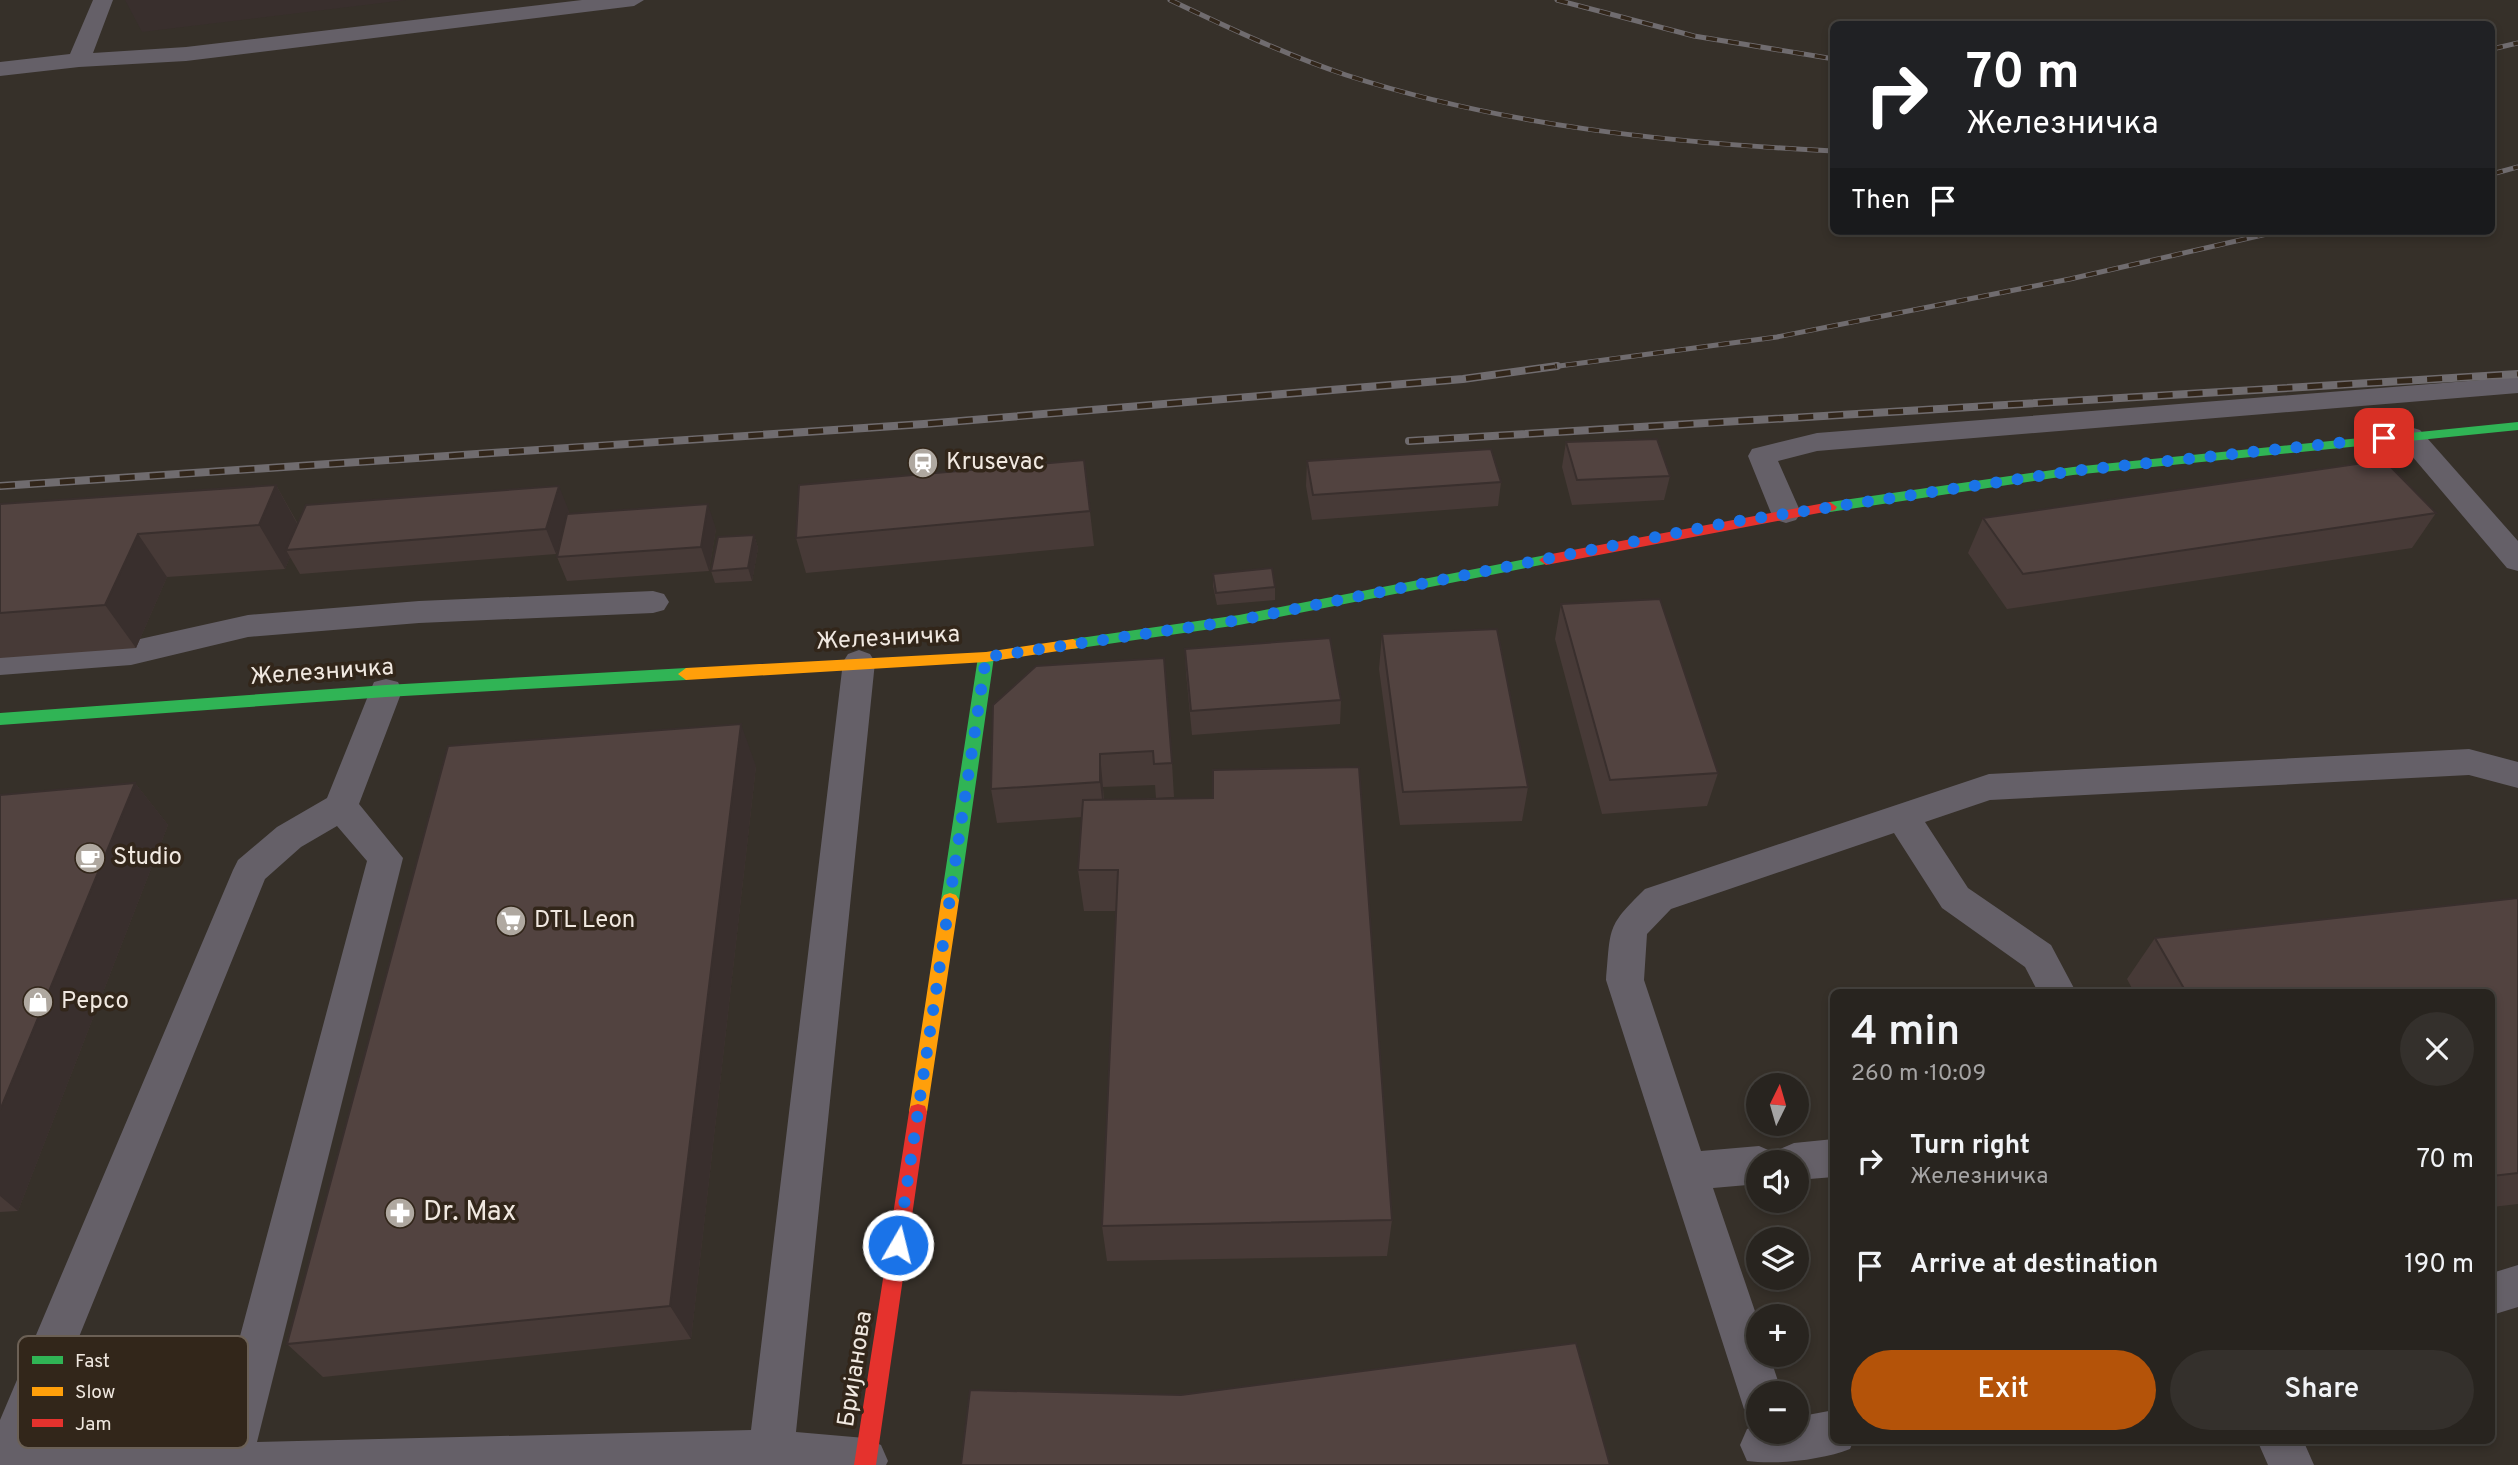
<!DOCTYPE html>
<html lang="en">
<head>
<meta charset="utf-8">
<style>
  :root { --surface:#28241f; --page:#34302c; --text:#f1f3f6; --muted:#a5a4a4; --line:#44413d; --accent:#b45309 }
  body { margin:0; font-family:Overpass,sans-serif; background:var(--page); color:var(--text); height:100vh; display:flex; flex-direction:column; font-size:26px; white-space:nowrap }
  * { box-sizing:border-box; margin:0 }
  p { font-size:23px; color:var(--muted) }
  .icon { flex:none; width:38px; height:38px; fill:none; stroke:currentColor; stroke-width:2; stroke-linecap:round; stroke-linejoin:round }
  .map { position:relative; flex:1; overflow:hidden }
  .panel { position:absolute; left:1830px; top:989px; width:665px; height:455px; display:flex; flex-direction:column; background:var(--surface); border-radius:10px; box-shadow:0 4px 10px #0003,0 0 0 2px var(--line) }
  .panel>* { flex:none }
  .top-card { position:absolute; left:1830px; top:21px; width:665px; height:214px; border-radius:10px; box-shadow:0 4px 10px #0003,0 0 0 2px var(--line); background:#202124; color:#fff; overflow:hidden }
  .needle { width:46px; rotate:5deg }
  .tools { position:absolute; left:1746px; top:1073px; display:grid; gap:14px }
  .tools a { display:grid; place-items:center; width:63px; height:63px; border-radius:50%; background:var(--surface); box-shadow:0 4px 10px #0003,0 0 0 2px var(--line); font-size:35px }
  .pin { position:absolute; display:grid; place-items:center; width:60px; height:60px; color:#fff; margin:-30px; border-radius:14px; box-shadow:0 4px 10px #0006 }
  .me { position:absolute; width:77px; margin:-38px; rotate:8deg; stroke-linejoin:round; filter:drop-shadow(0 0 5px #0008) }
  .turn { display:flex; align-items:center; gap:24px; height:147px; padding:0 21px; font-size:32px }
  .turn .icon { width:91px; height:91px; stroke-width:2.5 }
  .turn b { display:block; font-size:49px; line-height:60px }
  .then { display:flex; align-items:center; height:66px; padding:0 21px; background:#0003; gap:14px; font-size:26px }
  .round { display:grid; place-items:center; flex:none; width:74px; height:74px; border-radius:37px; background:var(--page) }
  .head { display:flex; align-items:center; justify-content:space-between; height:119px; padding:0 21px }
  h1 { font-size:42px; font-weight:600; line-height:52px }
  .button { display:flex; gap:14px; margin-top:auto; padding:14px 21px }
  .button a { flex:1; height:80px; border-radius:42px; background:var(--accent); color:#fff; font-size:28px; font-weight:600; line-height:80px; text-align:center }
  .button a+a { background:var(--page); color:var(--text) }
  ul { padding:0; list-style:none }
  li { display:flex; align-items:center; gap:21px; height:105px; padding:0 21px }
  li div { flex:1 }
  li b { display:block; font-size:26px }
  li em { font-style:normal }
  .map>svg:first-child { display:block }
</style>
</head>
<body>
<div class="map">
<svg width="2518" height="1465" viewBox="0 0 2518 1465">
  <rect width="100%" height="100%" fill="#363029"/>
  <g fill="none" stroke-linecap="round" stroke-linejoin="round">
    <path fill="#656068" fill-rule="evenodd" d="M 93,0 L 113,0 L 93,53 L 186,47 L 582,0 L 644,0 L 634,6 L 186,61 L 79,67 L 0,76 L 0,62 L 70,54 Z
      M 2518,377 L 2518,393 L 1817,451 L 1778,461 L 1801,513 L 1796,520 L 1786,523 L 1776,520 L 1771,513 L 1748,456 L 1752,449 L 1817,433 Z
      M 2410,427 L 2420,430 L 2518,541 L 2518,571 L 2507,568 L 2400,442 L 2396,436 L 2400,430 Z
      M 653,591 L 664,594 L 669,602 L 664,610 L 653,613 L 419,623 L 248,637 L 131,665 L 0,675 L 0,651 L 131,641 L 248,615 L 419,601 Z
      M 859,650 L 870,654 L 875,662 L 796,1432 L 865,1438 L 881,1445 L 888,1461 L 886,1465 L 0,1465 L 0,1420 L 233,870 L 238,860 L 277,827 L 327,798 L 370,691 L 374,682 L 386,679 L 398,682 L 402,691 L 359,804 L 403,858 L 257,1442 L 751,1430 L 843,662 L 848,654 ZM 337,826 L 367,861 L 212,1441 L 42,1428 L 265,879 L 301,847 Z
      M 2469,749 L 2518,762 L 2518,788 L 2469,775 L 1990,800 L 1925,822 L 1968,888 L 2051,945 L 2076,992 L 2038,992 L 2025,967 L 1942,908 L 1894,833 L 1671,909 L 1647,934 L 1644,980 L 1701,1151 L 1759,1146 L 1773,1152 L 1776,1157 L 1780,1149 L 1794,1143 L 1834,1139 L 1834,1177 L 1797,1180 L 1797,1162 L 1759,1162 L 1759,1184 L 1713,1188 L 1759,1323 L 1759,1354 L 1769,1354 L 1782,1393 L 1759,1393 L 1759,1415 L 1744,1409 L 1606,980 C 1611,927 1606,927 1645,889 L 1989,774 Z
      M 2518,1265 L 2518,1307 L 2492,1315 L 2492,1273 Z
      M 1834,1410 L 1834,1440 L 1854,1440 L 1850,1449 C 1822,1460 1776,1465 1747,1461 L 1740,1445 L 1747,1429 L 1759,1424 L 1759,1432 L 1797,1432 L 1797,1417 Z
      M 2257,1440 L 2303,1440 L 2314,1465 L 2268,1465 Z"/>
    <path fill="#30b455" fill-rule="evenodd" d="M 2518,422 L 2518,430 L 2073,475 L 1830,512 L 1823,507 L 1830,502 L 2073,467 Z
      M 1546,555 L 1551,557 L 1553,560 L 1551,563 L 1239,625 L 1073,649 L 1065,644 L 1073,639 L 1239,615 Z
      M 986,652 L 994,657 L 959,900 L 956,905 L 950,907 L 944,905 L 941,900 L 978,657 Z
      M 686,668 L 694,674 L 686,680 L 386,697 L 0,725 L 0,713 L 386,685 Z"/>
    <path fill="#ff9f0a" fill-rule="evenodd" d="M 1073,639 L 1081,644 L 1078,648 L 986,662 L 686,680 L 678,674 L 686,668 L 986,652 Z
      M 950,893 L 956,895 L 959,900 L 927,1112 L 925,1118 L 918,1120 L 911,1118 L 909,1112 L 941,900 L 944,895 Z"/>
    <path fill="#e5322d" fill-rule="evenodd" d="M 1830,502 L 1837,507 L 1835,510 L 1546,565 L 1539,560 L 1546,555 Z
      M 918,1104 L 925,1106 L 927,1112 L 876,1465 L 854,1465 L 909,1112 L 911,1106 Z"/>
    <g stroke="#706c6f" stroke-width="5">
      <path id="rail-far1" d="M 1170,0 C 1227,27 1286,55 1346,75 C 1503,126 1670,143 1834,151
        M 1557,0 L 1694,36 L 1834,59
        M 2492,49 L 2518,43
        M 2492,174 L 2518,167
        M 1544,368 L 1777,337 L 2070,279 L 2280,231"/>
    </g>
    <g stroke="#706c6f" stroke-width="8">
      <path id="rail" d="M 1409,441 L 2518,374
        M 0,486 L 924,424 L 1463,379 L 1557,366"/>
    </g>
    <use href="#rail-far1" stroke="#32261a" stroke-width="3.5" stroke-dasharray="11" stroke-linecap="butt"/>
    <use href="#rail" stroke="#32261a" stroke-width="5" stroke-dasharray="15" stroke-linecap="butt"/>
  </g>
  <path fill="#473a37" d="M 1566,442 L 1670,476 L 1664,500 L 1572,505 L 1562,467 Z
    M 1084,460 L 1094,546 L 806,573 L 796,538 Z
    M 1307,461 L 1501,482 L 1498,506 L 1312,520 L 1306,486 Z
    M 276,485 L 298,524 L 569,511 L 568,514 L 716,529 L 709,571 L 567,581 L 557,557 L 566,520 L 556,554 L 300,574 L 290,557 L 285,569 L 167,577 L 136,648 L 0,658 L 0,504 Z
    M 2436,513 L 2412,548 L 2007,609 L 1968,553 L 1983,518 Z
    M 754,535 L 758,548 L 752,581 L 715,583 L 711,571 Z
    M 1213,574 L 1275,587 L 1275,600 L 1217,605 L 1213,586 Z
    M 1561,604 L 1718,773 L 1707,806 L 1602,814 L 1555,639 Z
    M 1382,634 L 1528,787 L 1522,821 L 1400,825 L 1379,669 Z
    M 1185,649 L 1341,700 L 1340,724 L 1192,735 L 1186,673 Z
    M 1036,666 L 1172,763 L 1174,797 L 1156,798 L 1155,785 L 1103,787 L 1104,800 L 1392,1220 L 1387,1256 L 1107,1261 L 1102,1226 L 1116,911 L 1084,911 L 1078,870 L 1082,817 L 997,823 L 991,789 Z
    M 756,766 L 691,1339 L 323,1377 L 287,1344 Z
    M 135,783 L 168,825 L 18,1211 L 0,1212 L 0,795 Z
    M 2518,898 L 2518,1204 L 2492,1207 L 2492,992 L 2134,992 L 2127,979 L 2155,938 Z"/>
  <path fill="#392f2d" d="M 125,0 L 406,0 L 142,32 Z
    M 276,485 L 300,529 L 286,550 L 290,557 L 285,569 L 259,525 Z
    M 559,486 L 569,511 L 556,554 L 546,529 Z
    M 708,504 L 716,529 L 709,571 L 701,547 Z
    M 138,534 L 167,577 L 136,648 L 105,605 Z
    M 754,535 L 758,548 L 752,581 L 748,568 Z
    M 741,724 L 756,766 L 691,1339 L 670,1306 Z
    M 1100,754 L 1103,787 L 1104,816 L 1100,782 Z
    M 135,783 L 168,825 L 18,1211 L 0,1196 L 0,1110 Z"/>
  <path fill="#524340" stroke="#392f2d" stroke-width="2" d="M 1657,439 L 1670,476 L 1577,480 L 1566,442 Z
    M 1491,449 L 1501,482 L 1313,495 L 1307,461 Z
    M 1084,460 L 1090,511 L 796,538 L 799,485 Z
    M 2384,460 L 2436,513 L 2023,574 L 1983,518 Z
    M 276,485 L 259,525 L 138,534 L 105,605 L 0,613 L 0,504 Z
    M 559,486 L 546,529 L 286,550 L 306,505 Z
    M 708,504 L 701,547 L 557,557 L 567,514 Z
    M 754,535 L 748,568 L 711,571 L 718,537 Z
    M 1272,568 L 1275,587 L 1216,593 L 1213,574 Z
    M 1660,599 L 1718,773 L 1610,780 L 1561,604 Z
    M 1497,629 L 1528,787 L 1403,792 L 1382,634 Z
    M 1330,638 L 1341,700 L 1191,711 L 1185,649 Z
    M 1164,658 L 1172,763 L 1154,764 L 1153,751 L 1100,754 L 1100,782 L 991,789 L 993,705 L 1036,666 Z
    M 741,724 L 670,1306 L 287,1344 L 448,746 Z
    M 1359,767 L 1392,1220 L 1102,1226 L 1118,870 L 1078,870 L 1083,800 L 1213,798 L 1213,770 Z
    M 135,783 L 0,1110 L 0,795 Z
    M 2518,898 L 2518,1173 L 2492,1176 L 2492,992 L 2186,992 L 2155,938 Z
    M 1576,1343 L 1610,1465 L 961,1465 L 970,1390 L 1181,1395 Z"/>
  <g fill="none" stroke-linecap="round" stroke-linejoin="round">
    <path stroke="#1a73e8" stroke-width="12" stroke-dasharray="0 21.6" d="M 898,1245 L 986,657 L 1240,620 L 1731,522 L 2073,471 L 2384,438"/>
  </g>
  <defs>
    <g id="station-disc" transform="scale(1.575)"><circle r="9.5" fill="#afa8a0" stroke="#32261a"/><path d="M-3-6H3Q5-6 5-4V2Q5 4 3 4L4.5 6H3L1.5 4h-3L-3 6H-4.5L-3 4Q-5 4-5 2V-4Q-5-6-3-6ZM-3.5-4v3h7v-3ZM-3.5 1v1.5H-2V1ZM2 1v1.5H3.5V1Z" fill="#fff"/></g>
    <g id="cafe-disc" transform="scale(1.575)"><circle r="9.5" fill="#afa8a0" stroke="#32261a"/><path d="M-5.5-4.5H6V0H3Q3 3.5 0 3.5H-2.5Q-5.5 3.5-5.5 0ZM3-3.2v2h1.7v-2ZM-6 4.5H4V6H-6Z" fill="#fff"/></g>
    <g id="supermarket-disc" transform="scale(1.575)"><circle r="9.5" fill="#afa8a0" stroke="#32261a"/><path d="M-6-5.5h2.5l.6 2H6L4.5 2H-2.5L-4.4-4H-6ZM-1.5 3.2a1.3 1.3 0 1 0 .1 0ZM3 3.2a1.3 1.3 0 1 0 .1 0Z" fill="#fff"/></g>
    <g id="shop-disc" transform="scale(1.575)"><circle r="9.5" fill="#afa8a0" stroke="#32261a"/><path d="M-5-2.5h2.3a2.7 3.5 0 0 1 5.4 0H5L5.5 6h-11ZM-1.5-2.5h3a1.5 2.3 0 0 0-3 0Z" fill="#fff"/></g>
    <g id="pharmacy-disc" transform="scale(1.575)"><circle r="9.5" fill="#afa8a0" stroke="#32261a"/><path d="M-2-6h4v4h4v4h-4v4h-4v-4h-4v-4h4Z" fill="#fff"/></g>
  </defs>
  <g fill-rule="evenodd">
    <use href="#station-disc" x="923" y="463"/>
    <use href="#cafe-disc" x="90" y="858"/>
    <use href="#supermarket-disc" x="511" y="921"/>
    <use href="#shop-disc" x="38" y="1002"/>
    <use href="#pharmacy-disc" x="400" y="1213"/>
  </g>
  <g text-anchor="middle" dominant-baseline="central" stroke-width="7" stroke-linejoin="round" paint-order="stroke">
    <g font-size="24" fill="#f0e8e0" stroke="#32261a" text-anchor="start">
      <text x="946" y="463">Krusevac</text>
      <text x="113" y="858">Studio</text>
      <text x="534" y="921">DTL Leon</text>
      <text x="61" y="1002">Pepco</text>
    </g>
    <g font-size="24" fill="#f0e8e0" stroke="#32261a">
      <text transform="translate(888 639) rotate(-3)">Железничка</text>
      <text transform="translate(322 673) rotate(-4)">Железничка</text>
      <text transform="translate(856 1369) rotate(-81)">Бријанова</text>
    </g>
    <g font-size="28" fill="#f0e8e0" stroke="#32261a" text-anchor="start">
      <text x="423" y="1213">Dr. Max</text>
    </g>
  </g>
  <rect x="18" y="1336" width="230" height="112" rx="10" fill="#32261a" stroke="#6b6055" stroke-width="2"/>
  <rect x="32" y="1356" width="31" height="8" fill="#30b455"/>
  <rect x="32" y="1387" width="31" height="9" fill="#ff9f0a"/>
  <rect x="32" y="1419" width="31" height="8" fill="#e5322d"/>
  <g font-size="19" fill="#f0e8e0">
    <text x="75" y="1367">Fast</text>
    <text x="75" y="1398">Slow</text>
    <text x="75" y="1430">Jam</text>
  </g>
</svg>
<div class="tools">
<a><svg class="needle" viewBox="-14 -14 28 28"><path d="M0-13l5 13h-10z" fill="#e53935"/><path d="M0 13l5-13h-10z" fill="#a5a4a4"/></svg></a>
<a><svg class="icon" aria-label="sound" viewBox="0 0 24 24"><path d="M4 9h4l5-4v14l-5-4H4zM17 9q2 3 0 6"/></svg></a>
<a><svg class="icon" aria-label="layers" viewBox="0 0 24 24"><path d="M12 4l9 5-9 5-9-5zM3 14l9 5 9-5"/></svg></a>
<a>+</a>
<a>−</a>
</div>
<div class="pin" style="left:2384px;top:438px;background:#d93025"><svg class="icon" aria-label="arrive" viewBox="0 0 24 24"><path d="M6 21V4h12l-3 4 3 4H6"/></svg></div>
<svg class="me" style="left:898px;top:1245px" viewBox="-20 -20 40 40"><circle r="17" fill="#1a73e8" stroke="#fff" stroke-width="3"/><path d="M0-11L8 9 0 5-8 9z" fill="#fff"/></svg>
<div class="top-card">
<div class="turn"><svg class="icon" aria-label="right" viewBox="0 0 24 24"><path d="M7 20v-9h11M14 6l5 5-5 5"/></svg><div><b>70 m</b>Железничка</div></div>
<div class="then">Then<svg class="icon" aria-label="arrive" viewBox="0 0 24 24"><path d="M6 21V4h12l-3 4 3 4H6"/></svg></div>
</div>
<section class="panel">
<div class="head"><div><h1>4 min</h1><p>260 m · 10:09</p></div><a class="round"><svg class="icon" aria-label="close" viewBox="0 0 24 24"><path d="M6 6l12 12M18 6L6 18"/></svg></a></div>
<ul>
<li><svg class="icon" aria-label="right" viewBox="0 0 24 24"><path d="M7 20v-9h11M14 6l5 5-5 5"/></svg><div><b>Turn right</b><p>Железничка</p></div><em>70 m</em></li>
<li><svg class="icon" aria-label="arrive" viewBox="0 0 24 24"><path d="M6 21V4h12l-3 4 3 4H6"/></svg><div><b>Arrive at destination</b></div><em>190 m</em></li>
</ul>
<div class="button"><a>Exit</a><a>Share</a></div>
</section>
</div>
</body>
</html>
